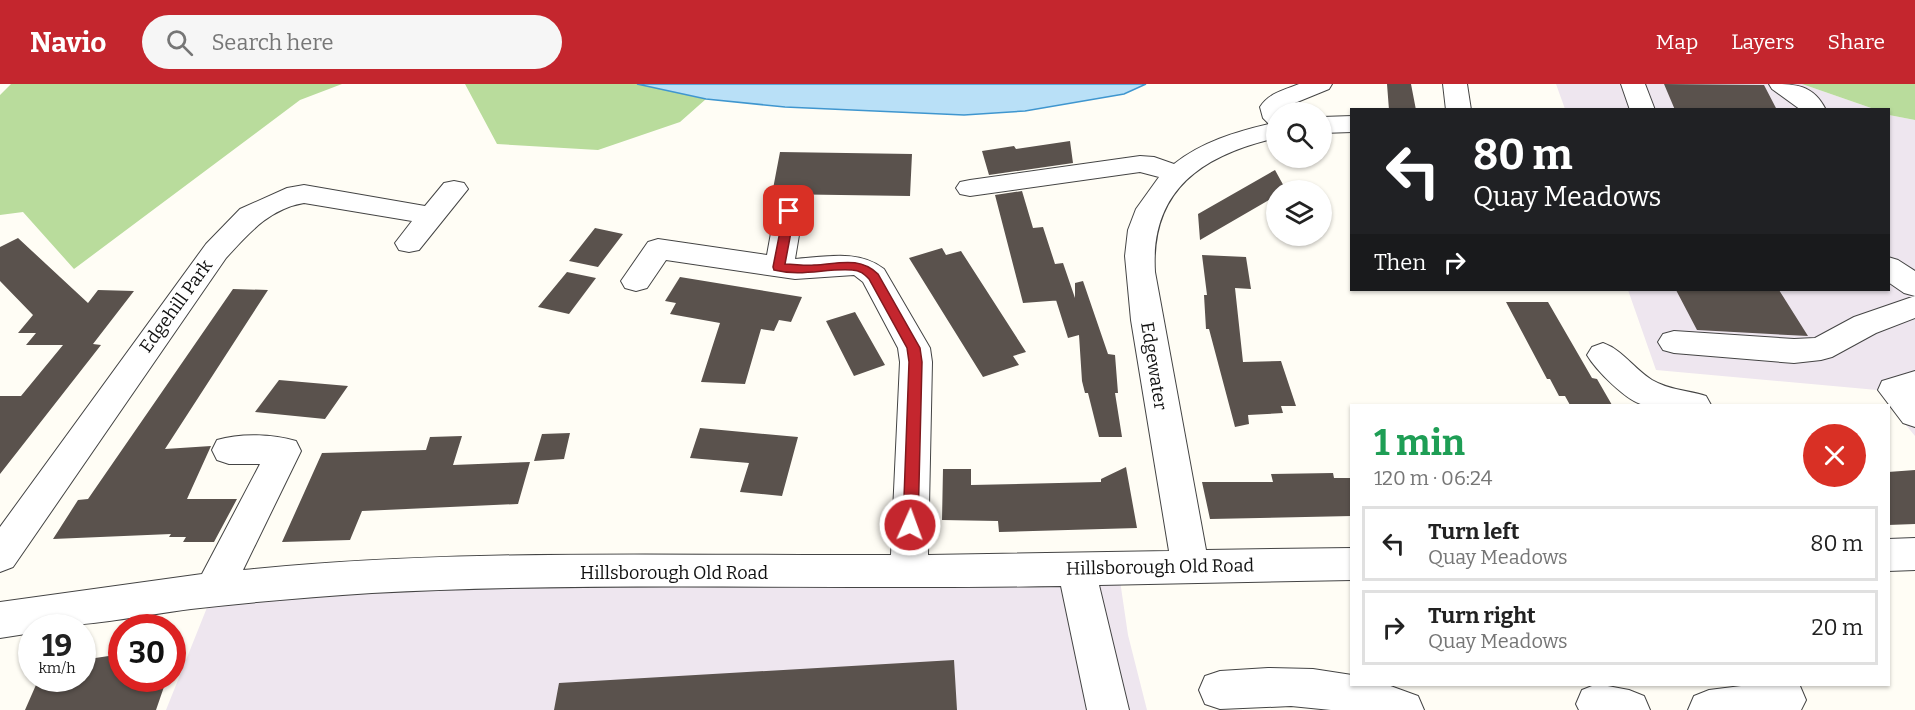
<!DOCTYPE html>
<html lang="en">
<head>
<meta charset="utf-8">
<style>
  :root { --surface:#fff; --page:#f6f6f6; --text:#222; --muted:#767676; --line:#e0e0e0; --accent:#c4262e }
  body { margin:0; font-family:Bitter,serif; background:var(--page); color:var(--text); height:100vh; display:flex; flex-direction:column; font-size:22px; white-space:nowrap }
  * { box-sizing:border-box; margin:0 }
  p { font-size:20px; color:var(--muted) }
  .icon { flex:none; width:33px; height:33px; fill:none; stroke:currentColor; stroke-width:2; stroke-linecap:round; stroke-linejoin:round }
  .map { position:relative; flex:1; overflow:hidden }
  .details { position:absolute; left:1350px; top:320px; width:540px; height:282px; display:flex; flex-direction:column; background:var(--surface); border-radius:0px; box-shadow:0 2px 4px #0004 }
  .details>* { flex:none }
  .hud { position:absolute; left:1350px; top:24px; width:540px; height:183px; border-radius:0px; box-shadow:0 2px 4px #0004; background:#202124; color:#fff; overflow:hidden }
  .buttons { position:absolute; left:1266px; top:18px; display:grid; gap:12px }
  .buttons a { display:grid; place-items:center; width:66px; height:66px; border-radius:50%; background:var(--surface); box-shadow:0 2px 4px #0004; font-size:30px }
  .speed { position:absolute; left:18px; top:530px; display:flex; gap:12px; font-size:30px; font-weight:700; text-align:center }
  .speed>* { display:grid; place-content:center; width:78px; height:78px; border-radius:50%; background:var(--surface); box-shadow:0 2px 4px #0004; line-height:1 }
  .speed small { font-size:15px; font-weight:400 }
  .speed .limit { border:9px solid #d22; background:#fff; color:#111 }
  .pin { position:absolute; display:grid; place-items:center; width:51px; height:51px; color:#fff; margin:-26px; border-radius:12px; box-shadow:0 3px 9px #0006 }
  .me { position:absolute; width:66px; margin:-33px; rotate:2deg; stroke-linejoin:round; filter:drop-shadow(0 0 4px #0008) }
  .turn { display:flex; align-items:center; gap:21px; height:126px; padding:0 24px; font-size:27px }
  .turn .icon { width:78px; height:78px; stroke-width:2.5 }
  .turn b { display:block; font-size:42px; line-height:51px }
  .then { display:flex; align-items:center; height:57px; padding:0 24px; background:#0003; gap:12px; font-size:22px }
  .round { display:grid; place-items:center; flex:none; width:63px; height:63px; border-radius:32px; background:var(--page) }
  .overview { display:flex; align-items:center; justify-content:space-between; height:102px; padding:0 24px }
  h1 { font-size:36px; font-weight:700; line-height:45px; color:#1e9e55 }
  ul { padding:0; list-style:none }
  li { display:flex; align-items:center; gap:18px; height:75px; margin:0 12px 9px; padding:0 12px; border:3px solid var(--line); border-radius:0px }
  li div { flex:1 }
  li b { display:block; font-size:22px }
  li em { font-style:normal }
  header { display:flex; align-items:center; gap:36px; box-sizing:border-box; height:84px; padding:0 30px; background:var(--accent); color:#fff }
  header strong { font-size:28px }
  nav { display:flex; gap:33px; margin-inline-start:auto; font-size:21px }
  .search { width:420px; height:54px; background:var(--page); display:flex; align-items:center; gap:15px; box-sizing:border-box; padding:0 21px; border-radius:33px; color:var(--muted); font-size:22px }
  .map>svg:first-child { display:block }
</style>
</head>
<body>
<header>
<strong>Navio</strong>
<div class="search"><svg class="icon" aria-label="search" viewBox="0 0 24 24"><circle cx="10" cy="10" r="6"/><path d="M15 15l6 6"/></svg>Search here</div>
<nav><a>Map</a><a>Layers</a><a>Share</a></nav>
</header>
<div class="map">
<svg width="1915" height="626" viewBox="0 0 1915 626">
  <rect width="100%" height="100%" fill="#fffdf5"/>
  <path fill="#eee6ef" d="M 1556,0 L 1802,0 L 1874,25 L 1565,25 Z
    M 1889,31 L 1915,36 L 1915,352 L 1877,306 L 1656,286 L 1628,206 L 1888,206 Z
    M 1118,483 L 1128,551 L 1147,626 L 166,626 L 214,506 Z"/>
  <path fill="#b9dc9c" d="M 11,0 L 342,0 L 300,16 L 74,185 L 23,128 L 0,131 L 0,11 Z
    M 465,0 L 637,0 L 706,15 L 680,38 L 598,66 L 497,60 Z
    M 1802,0 L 1915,0 L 1915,36 L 1889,31 L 1888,26 L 1874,25 Z"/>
  <path fill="#b9e0f7" stroke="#3f96cf" stroke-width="1.5" d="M 637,0 L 1146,0 L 1124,10 L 1025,27 L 964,31 L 785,23 L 706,15 Z"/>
  <path fill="#5a524d" d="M 1387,0 L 1411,0 L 1416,26 L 1389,26 Z
    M 1664,0 L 1764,1 L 1777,26 L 1675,26 Z
    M 1070,57 L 1073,79 L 989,91 L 982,67 L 1014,62 L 1016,65 Z
    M 780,68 L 912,70 L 910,112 L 772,110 Z
    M 1275,86 L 1286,106 L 1276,106 L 1276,112 L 1200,156 L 1198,130 Z
    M 1022,107 L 1033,144 L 1043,143 L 1055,180 L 1063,179 L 1075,214 L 1075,199 L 1083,197 L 1108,270 L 1115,271 L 1118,309 L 1115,309 L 1122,353 L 1099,353 L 1088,309 L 1085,309 L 1082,297 L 1079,251 L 1068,254 L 1056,216 L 1063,216 L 1023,219 L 995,111 Z
    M 595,144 L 623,150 L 598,183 L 569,177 Z
    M 18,154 L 88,219 L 98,206 L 134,207 L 93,260 L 101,261 L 0,390 L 0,312 L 21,312 L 63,261 L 26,261 L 36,249 L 18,249 L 33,231 L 0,197 L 0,163 Z
    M 942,164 L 946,171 L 961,167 L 1026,268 L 1013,272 L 1019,281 L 983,293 L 909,174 Z
    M 1202,171 L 1246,173 L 1251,205 L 1235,204 L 1243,278 L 1281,277 L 1296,322 L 1281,322 L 1283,329 L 1248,331 L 1249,340 L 1235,343 L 1209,245 L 1206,245 L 1204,211 L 1207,211 Z
    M 567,188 L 596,194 L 569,230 L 538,223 Z
    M 680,193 L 802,213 L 791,238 L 779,236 L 774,247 L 761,245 L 745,300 L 701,298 L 720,239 L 670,230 L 676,219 L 665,217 Z
    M 233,205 L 268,206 L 165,365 L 211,362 L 187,415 L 237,415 L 214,458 L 183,458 L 186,453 L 169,453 L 171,450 L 53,455 L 78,416 L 88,415 Z
    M 1676,206 L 1779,206 L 1808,252 L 1697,246 Z
    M 1506,218 L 1548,218 L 1592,294 L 1597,295 L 1612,321 L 1570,321 L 1565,312 L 1559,312 L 1550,295 L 1547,295 Z
    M 855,228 L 885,281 L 854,292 L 826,237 Z
    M 279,296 L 348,302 L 325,335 L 255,328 Z
    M 700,344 L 798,353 L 782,412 L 740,408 L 749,379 L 690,374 Z
    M 570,349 L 564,375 L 534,377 L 542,350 Z
    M 462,352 L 453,381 L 530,378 L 518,420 L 362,427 L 350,456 L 282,458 L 322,369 L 426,366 L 430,353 Z
    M 1126,383 L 1137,444 L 999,448 L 998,437 L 942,436 L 943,385 L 971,385 L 971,401 L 1101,398 L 1101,395 Z
    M 1915,386 L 1915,440 L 1888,441 L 1888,388 Z
    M 1333,389 L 1334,394 L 1352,394 L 1352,432 L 1210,435 L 1202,398 L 1273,398 L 1271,390 Z
    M 122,570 L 122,594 L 167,594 L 156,626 L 25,626 L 39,594 L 82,594 L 82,576 Z
    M 954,576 L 957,626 L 554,626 L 559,599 Z"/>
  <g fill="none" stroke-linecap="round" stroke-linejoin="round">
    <g stroke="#444" stroke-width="2">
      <path id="minor" d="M 1299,0 L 1332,0 L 1329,5 L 1285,23 L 1287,28 L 1276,28 L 1276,54 C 1203,71 1150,105 1155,188 L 1206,466 L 1352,464 L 1352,496 L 1099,501 L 1129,626 L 1087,626 L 1061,502 C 831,506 601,497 372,509 C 311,513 251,518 191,525 C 138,532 85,543 32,543 L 32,549 L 0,554 L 0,518 L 202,490 L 260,380 L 229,380 L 217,376 L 212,366 L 217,356 C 240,349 273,350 296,357 L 301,367 L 243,486 C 458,464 675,472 891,471 L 900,278 L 898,264 L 863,198 L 854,191 L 795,195 L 666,176 L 647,204 L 636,207 L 625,204 L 621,197 L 648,158 L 658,155 L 767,171 L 775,127 L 779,121 L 789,118 L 799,121 L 803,127 L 795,175 C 825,173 859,165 884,185 L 930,264 L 932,278 L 928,471 L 1169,467 L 1131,236 L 1125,172 L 1128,146 L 1136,125 L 1159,93 L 1140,88 L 970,112 L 960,110 L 956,104 L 960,98 L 970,96 L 1140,72 L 1154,73 L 1174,80 C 1202,58 1235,48 1269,40 L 1263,34 L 1260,23 C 1269,9 1284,6 1299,0 Z
        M 1443,0 L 1467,0 L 1471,26 L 1446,26 Z
        M 1621,0 L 1645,0 L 1655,26 L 1630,26 Z
        M 1769,0 C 1795,0 1813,0 1826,26 L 1801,26 L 1772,5 Z
        M 1352,32 L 1352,48 L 1322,49 L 1322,33 Z
        M 454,97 L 464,99 L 468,105 L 419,166 L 409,168 L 399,166 L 395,159 L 412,137 L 304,119 C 269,125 249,149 226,174 L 13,483 L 0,488 L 0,443 L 206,160 L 240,125 L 287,104 L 304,101 L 425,122 L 444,99 Z
        M 1888,173 L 1898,176 L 1915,187 L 1915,212 L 1904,209 L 1888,198 Z
        M 1915,212 L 1915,234 L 1876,249 L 1832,273 L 1821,276 L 1794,279 L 1674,269 L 1663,266 L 1658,258 L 1663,250 L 1674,247 L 1794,255 L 1815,254 L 1854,233 Z
        M 1603,259 C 1623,266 1634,285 1652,296 C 1669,306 1687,306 1706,312 L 1711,321 C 1692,321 1661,325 1644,321 C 1627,318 1595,285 1587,271 L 1592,263 Z
        M 1915,287 L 1915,343 L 1903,339 L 1878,306 L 1882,297 Z
        M 1915,454 L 1915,486 L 1888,487 L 1888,455 Z
        M 1268,584 L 1313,585 L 1352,591 L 1352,600 L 1385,600 L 1418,612 L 1424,626 L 1331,626 L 1291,622 L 1220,625 L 1205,620 L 1199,606 L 1205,592 L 1220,587 Z
        M 1597,600 L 1629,606 L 1644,612 L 1650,626 L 1579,626 L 1576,620 L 1582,606 Z
        M 1757,600 L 1794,600 L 1800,602 L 1806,616 L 1801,626 L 1688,626 L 1694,612 L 1709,606 Z"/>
    </g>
    <use href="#minor" fill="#fff" fill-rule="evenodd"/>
  </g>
  <path fill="#c4262e" stroke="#7f191e" stroke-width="1.5" d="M 789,123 L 795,127 L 785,180 C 795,180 805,182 814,181 C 838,180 859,172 878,190 L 920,264 L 922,278 L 918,441 L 916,446 L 910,448 L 905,446 L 903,441 L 909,278 L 907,264 L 869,195 C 864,190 860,186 852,186 C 826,184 802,193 774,186 L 773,183 L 784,127 Z"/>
  <g text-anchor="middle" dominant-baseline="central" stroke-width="6" stroke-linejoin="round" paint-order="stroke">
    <g font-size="18" fill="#111" stroke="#fff">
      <text transform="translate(176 222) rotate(-54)">Edgehill Park</text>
      <text transform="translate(1154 282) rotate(81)">Edgewater</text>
      <text transform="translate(1160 483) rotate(-1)">Hillsborough Old Road</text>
      <text x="674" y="489">Hillsborough Old Road</text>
    </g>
  </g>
</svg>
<div class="buttons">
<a><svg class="icon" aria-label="search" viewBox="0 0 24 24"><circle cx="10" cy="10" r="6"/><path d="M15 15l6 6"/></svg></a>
<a><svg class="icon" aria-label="layers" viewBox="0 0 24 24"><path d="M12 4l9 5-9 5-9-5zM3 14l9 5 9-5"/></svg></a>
</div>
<div class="speed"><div>19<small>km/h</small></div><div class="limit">30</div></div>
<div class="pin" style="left:789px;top:127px;background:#d93025"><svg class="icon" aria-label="arrive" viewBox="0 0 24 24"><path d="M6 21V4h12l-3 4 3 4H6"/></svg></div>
<svg class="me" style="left:910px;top:441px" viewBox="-20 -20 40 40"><circle r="17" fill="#c4262e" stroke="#fff" stroke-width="3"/><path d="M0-11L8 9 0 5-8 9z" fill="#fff"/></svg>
<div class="hud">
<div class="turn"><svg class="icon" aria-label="left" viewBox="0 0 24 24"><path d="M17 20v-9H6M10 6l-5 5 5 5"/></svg><div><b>80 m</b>Quay Meadows</div></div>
<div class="then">Then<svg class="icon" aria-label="right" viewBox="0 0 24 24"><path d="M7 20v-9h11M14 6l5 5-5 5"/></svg></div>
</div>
<section class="details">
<div class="overview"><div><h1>1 min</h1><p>120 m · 06:24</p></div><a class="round" style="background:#d93025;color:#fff"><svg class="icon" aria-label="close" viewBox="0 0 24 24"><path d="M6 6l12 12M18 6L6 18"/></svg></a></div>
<ul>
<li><svg class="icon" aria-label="left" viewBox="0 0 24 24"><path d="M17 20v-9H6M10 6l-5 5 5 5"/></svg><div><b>Turn left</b><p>Quay Meadows</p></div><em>80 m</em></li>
<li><svg class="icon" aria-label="right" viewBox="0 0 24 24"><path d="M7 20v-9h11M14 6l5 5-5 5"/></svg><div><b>Turn right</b><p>Quay Meadows</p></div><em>20 m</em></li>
</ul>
</section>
</div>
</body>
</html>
